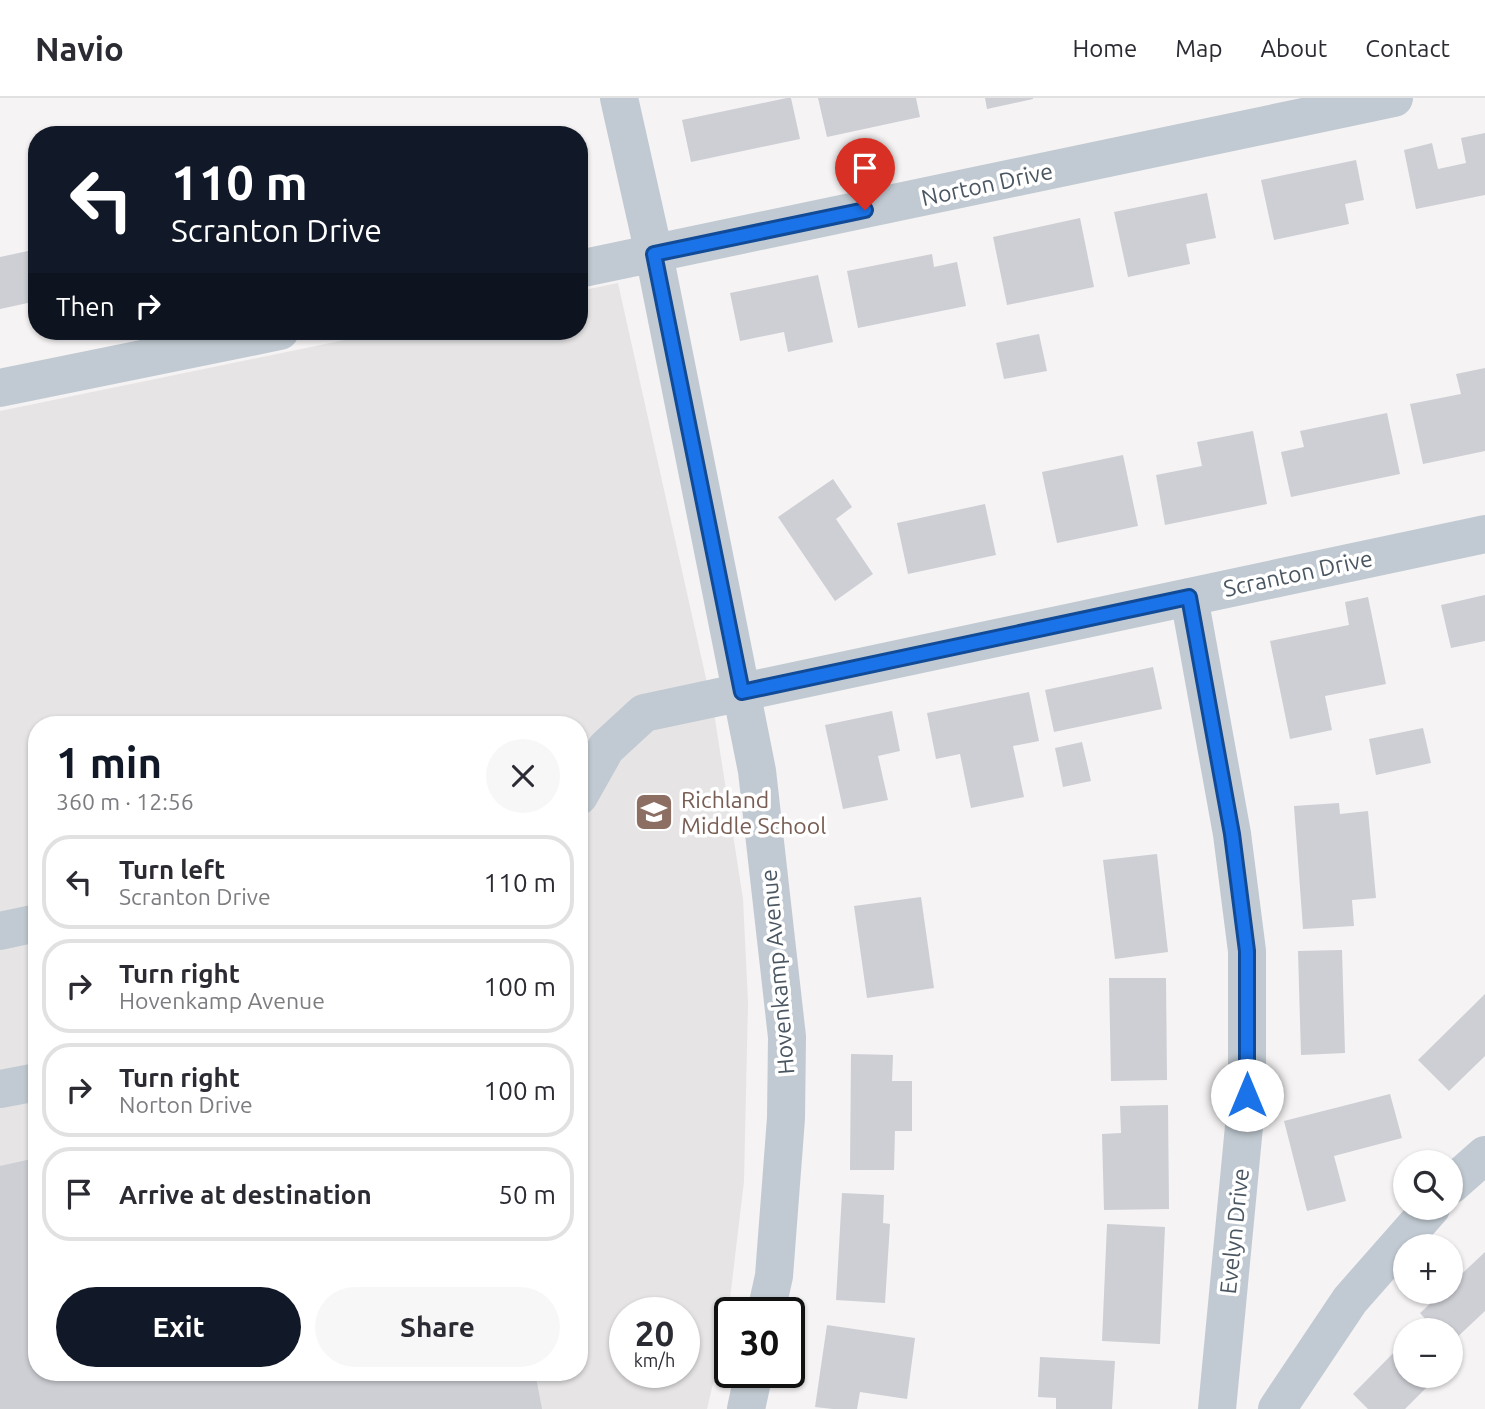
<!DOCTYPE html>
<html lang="en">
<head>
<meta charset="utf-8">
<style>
  :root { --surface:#fff; --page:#f7f7f7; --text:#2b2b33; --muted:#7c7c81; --line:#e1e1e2; --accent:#111827 }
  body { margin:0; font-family:Ubuntu,sans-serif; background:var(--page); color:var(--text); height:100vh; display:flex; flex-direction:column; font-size:26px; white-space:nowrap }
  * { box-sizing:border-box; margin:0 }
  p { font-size:23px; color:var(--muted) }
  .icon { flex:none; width:38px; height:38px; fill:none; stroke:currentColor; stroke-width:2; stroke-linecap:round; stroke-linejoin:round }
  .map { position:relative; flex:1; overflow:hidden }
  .drawer { position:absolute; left:28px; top:618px; width:560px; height:665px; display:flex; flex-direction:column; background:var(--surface); border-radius:28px; box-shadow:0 2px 5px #0004 }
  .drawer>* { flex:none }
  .hud { position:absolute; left:28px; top:28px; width:560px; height:214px; border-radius:28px; box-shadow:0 2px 5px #0004; background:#111827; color:#fff; overflow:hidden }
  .buttons { position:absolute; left:1393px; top:1052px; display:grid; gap:14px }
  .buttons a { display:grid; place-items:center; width:70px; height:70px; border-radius:50%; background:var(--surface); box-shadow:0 2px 5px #0004; font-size:35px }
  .speed { position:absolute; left:609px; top:1199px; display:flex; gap:14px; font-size:35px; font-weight:700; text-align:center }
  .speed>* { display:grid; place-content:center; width:91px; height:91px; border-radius:50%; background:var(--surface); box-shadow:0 2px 5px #0004; line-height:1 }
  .speed small { font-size:18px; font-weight:400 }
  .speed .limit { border:4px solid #111; border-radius:10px; background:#fff; color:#111 }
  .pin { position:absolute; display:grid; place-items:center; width:60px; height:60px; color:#fff; margin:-72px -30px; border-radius:50% 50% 50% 0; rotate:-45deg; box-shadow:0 0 7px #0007 }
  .pin .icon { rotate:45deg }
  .me { position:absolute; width:77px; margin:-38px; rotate:0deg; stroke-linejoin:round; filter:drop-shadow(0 0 5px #0008) }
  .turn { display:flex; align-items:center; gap:24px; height:147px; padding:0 28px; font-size:32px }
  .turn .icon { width:91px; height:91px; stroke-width:2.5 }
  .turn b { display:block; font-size:49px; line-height:60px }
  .then { display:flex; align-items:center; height:66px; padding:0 28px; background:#0003; gap:14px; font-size:26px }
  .round { display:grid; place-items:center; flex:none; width:74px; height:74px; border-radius:37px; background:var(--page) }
  .summary { display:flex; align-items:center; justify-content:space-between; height:119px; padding:0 28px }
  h1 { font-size:42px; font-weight:600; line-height:52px; color:var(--accent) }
  .primary-button { display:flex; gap:14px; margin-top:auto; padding:14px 28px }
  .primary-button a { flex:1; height:80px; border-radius:42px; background:var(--accent); color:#fff; font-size:28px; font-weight:600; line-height:80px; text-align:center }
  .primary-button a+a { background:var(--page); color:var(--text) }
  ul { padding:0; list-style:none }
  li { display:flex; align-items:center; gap:21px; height:94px; margin:0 14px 10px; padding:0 14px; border:4px solid var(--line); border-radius:28px }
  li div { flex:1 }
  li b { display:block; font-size:26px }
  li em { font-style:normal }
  header { display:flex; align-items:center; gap:42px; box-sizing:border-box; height:98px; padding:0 35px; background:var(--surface); border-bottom:2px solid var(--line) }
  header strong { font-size:33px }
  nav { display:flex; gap:38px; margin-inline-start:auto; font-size:24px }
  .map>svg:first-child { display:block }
</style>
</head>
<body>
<header>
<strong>Navio</strong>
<nav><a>Home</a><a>Map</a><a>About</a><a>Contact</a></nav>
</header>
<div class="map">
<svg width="1485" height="1311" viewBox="0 0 1485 1311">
  <rect width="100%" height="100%" fill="#f5f3f3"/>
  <path fill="#e6e4e5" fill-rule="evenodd" d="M 618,185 L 715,621 L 743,801 L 748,904 L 744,1083 L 727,1226 L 707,1311 L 0,1311 L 0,313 L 388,233 L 579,233 L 579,193 ZM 37,626 L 579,626 L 579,1274 L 37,1274 ZM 625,1214 L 684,1214 L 684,1274 L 625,1274 Z"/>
  <path fill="#cdcfd5" d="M 787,0 L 791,0 L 800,41 L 691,64 L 682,22 Z
    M 818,0 L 916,0 L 920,19 L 827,39 Z
    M 985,0 L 1033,0 L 1033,1 L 987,11 Z
    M 1485,35 L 1485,97 L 1416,111 L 1404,52 L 1432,45 L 1438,71 L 1466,65 L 1461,40 Z
    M 1356,62 L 1364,102 L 1345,106 L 1349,126 L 1274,142 L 1261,82 Z
    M 1207,95 L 1216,140 L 1186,146 L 1190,166 L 1128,179 L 1114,114 Z
    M 1080,120 L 1094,189 L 1007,207 L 993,139 Z
    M 37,151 L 37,203 L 0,211 L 0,159 Z
    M 932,156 L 934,169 L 957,164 L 966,208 L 858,230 L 847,173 Z
    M 818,177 L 833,244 L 788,254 L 784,234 L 740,243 L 730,195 Z
    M 1039,236 L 1047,273 L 1004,281 L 996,245 Z
    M 1485,270 L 1485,353 L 1423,366 L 1410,306 L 1461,296 L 1456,276 Z
    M 1387,315 L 1400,376 L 1291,399 L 1281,354 L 1304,349 L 1300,333 Z
    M 1253,333 L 1267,406 L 1165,427 L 1156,377 L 1202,368 L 1197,344 Z
    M 1123,357 L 1138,428 L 1057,445 L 1042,374 Z
    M 833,381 L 852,409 L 836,421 L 873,476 L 835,503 L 778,419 Z
    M 985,406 L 996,457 L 908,476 L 897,425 Z
    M 1485,497 L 1485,543 L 1451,550 L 1441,507 Z
    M 1368,499 L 1386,586 L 1325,598 L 1332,632 L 1290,641 L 1270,543 L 1349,527 L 1345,504 Z
    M 1153,569 L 1162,611 L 1054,634 L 1045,592 Z
    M 1029,594 L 1039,643 L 1013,648 L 1024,699 L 971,710 L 960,656 L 936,661 L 927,615 Z
    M 892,613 L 900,653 L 878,658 L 888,702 L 843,711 L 825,627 Z
    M 1423,630 L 1431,665 L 1376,677 L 1369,641 Z
    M 1082,644 L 1091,683 L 1063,689 L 1055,650 Z
    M 1339,705 L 1340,716 L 1368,713 L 1376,800 L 1352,802 L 1354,828 L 1303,831 L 1294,708 Z
    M 1157,756 L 1168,854 L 1115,861 L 1103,762 Z
    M 921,799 L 934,890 L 867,900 L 854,808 Z
    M 1342,852 L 1345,955 L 1301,957 L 1298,853 Z
    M 1109,880 L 1166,880 L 1167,982 L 1111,983 Z
    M 1485,896 L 1485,958 L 1449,993 L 1418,962 Z
    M 851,956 L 893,957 L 892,983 L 912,983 L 912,1033 L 895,1033 L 894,1072 L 850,1072 Z
    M 1390,996 L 1402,1040 L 1334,1058 L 1346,1103 L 1307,1113 L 1284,1023 Z
    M 1168,1007 L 1169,1111 L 1104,1112 L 1102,1036 L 1121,1035 L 1120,1008 Z
    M 31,1061 L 37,1087 L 37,1274 L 284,1274 L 286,1279 L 310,1274 L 535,1274 L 542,1311 L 0,1311 L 0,1068 Z
    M 842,1095 L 884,1097 L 883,1125 L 890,1126 L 885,1205 L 836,1202 Z
    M 1107,1126 L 1165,1129 L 1160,1246 L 1102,1243 Z
    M 1485,1154 L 1485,1213 L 1451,1245 L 1451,1232 L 1435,1232 L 1420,1215 L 1443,1194 L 1451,1194 L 1451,1186 Z
    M 827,1227 L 915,1240 L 907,1301 L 860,1294 L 857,1311 L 833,1311 L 815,1309 Z
    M 1405,1243 L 1405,1278 L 1425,1278 L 1423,1280 L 1429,1287 L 1405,1311 L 1368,1311 L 1353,1296 Z
    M 1040,1259 L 1115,1263 L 1112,1311 L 1056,1311 L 1056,1300 L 1038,1299 Z"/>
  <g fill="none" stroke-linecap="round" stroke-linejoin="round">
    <path stroke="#c1cad2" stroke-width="38" d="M 619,0 L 654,156 L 757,673 L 787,939 L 786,1020 L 774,1178 L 766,1214
      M 579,171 L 1394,0
      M 0,290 L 280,233
      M 1189,499 L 1232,736 L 1247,853 L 1247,997 L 1217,1311
      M 579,698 L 606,650 L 644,615 L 1485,436
      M 0,833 L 37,825
      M 0,991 L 37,984
      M 1451,1087 L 1485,1057
      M 746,1311 L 754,1274
      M 1277,1311 L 1350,1202 L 1431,1110"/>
  </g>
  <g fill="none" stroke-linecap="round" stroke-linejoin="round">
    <g stroke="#114b97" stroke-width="18">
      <path id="route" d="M 865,112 L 654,156 L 742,594 L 1189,499 L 1232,736 L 1247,853 L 1247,997"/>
    </g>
    <use href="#route" stroke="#1a73e8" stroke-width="12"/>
  </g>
  <defs>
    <g id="school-square" transform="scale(2.0125)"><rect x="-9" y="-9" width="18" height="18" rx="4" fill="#8d6e63" stroke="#fff"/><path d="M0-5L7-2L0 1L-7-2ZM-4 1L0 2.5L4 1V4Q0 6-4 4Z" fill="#fff"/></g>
  </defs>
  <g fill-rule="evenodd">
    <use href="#school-square" x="654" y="714"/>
  </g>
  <g text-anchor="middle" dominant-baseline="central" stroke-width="7" stroke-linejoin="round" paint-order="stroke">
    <g font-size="23" fill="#4a5661" stroke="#fff">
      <text transform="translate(987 86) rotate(-12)">Norton Drive</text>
      <text transform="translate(1298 475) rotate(-12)">Scranton Drive</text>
      <text transform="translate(777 874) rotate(-95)">Hovenkamp Avenue</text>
      <text transform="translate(1234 1133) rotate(-84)">Evelyn Drive</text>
    </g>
    <g font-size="23" fill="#785e54" stroke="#fff" text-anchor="start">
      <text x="681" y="701">Richland<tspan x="681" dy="26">Middle School</tspan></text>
    </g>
  </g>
</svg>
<div class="buttons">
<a><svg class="icon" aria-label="search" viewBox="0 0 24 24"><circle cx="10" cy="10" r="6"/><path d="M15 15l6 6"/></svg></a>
<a>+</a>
<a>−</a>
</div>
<div class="speed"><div>20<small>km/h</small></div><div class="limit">30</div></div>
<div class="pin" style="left:865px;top:112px;background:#d93025"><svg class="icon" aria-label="arrive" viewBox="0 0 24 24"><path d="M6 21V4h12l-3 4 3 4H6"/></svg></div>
<svg class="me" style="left:1247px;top:997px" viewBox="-20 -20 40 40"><circle r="19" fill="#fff"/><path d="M0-13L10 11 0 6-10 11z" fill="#1a73e8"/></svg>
<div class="hud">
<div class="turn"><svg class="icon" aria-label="left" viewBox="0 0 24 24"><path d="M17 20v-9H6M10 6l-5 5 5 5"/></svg><div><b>110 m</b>Scranton Drive</div></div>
<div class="then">Then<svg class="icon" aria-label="right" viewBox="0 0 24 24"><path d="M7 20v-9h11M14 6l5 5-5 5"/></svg></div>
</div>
<section class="drawer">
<div class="summary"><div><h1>1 min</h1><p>360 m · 12:56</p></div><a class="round"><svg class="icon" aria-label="close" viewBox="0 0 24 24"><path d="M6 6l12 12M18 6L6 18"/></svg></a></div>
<ul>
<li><svg class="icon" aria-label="left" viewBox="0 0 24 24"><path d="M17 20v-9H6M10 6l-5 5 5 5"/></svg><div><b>Turn left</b><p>Scranton Drive</p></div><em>110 m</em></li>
<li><svg class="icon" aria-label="right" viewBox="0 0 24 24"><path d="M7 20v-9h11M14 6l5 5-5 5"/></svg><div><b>Turn right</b><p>Hovenkamp Avenue</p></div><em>100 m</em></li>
<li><svg class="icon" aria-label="right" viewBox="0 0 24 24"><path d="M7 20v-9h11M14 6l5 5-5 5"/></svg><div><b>Turn right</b><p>Norton Drive</p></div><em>100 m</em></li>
<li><svg class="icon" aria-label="arrive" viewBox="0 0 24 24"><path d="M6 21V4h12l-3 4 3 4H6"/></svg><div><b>Arrive at destination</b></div><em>50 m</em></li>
</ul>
<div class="primary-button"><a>Exit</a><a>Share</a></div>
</section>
</div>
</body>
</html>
